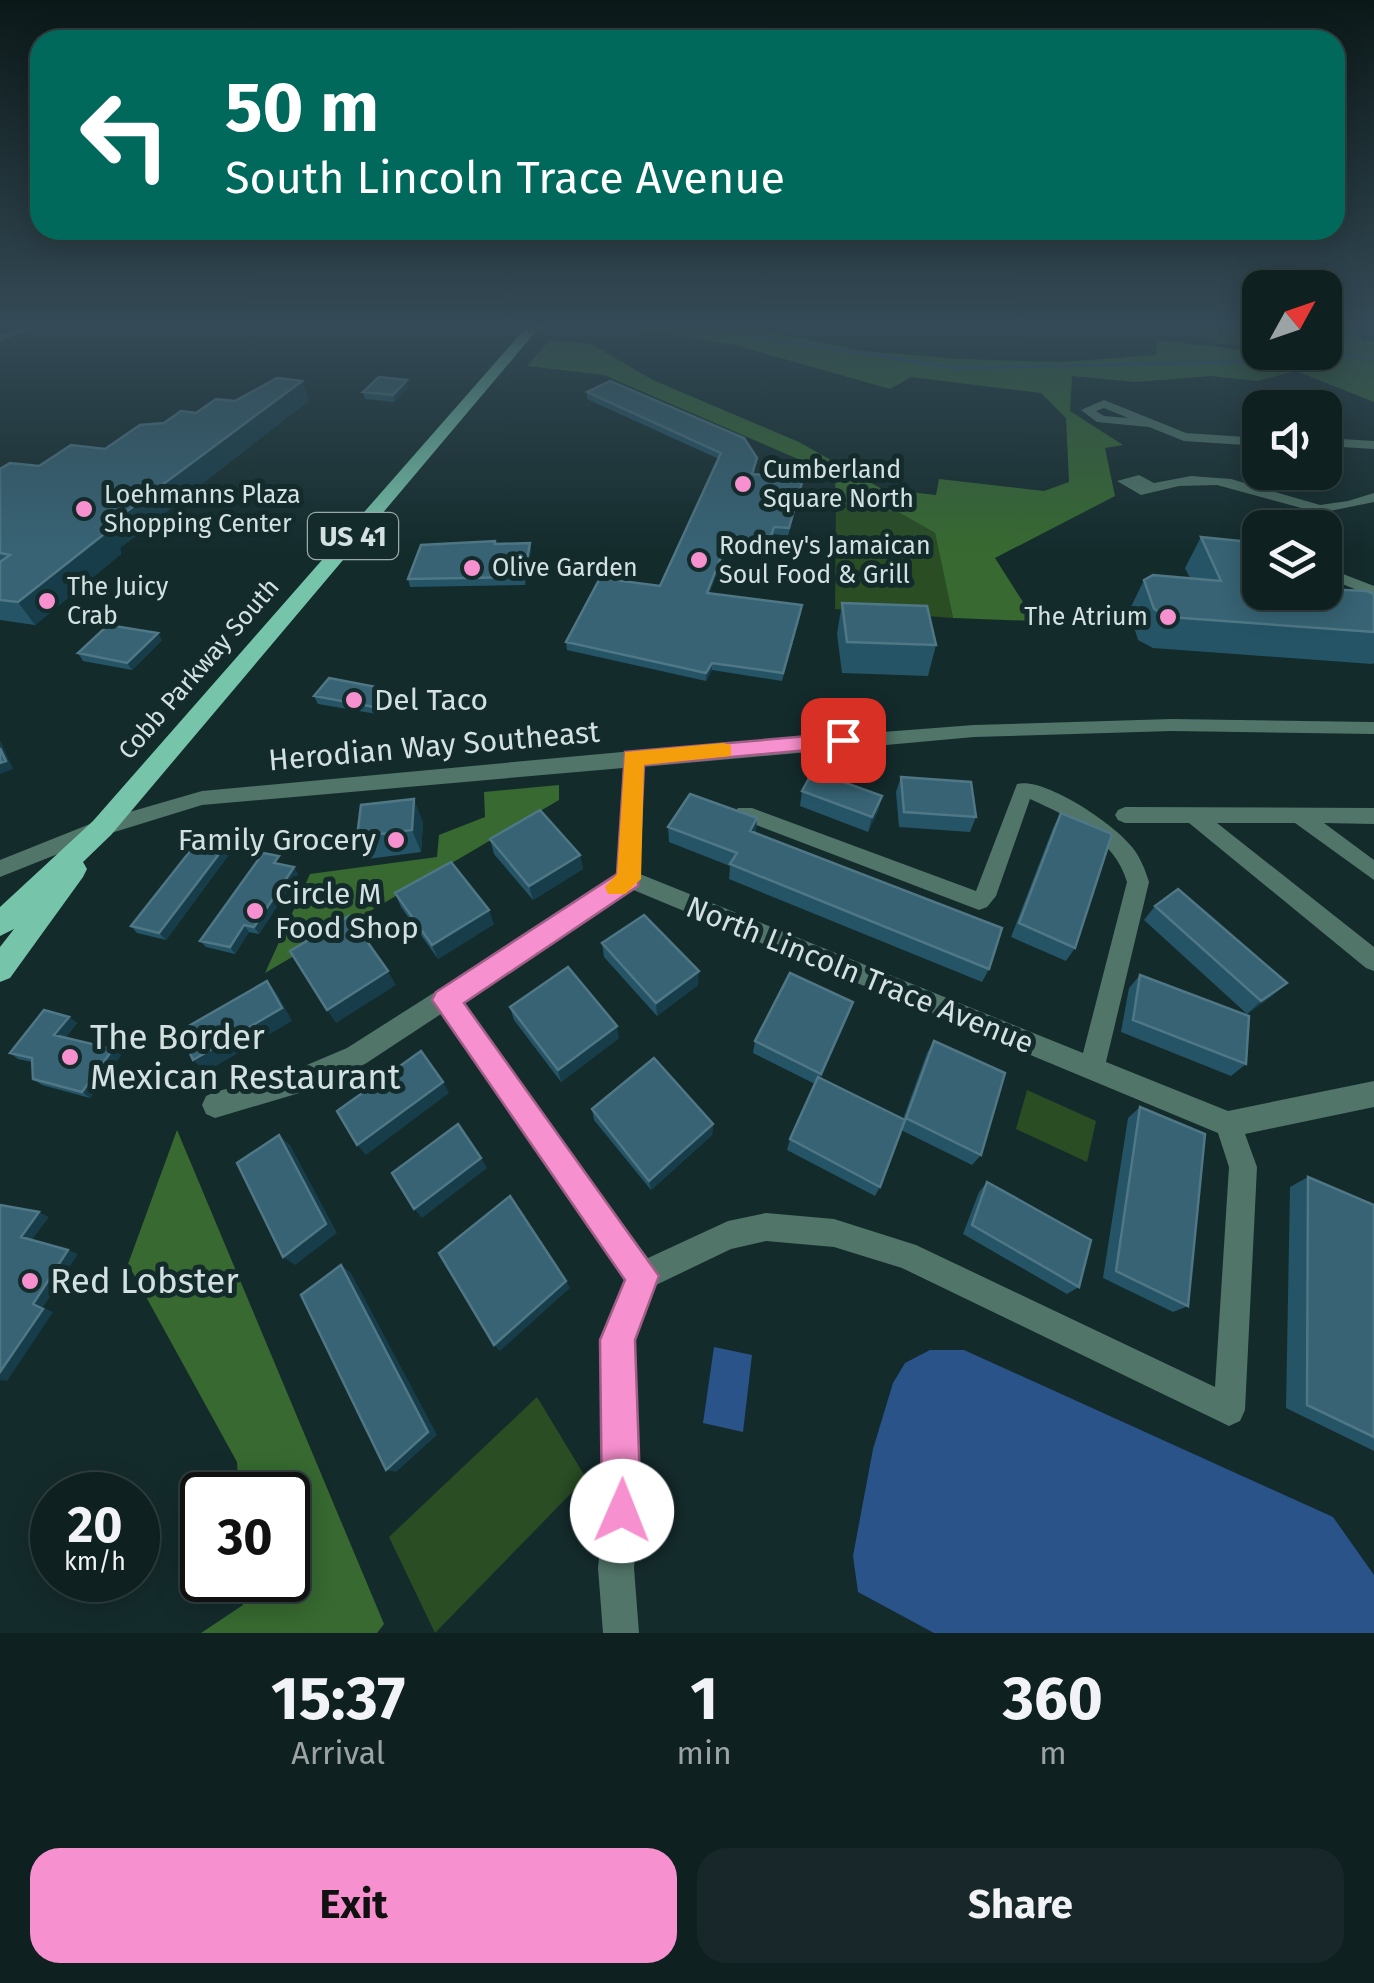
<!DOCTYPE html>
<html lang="en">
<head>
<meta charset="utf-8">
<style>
  :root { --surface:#0f2021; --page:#18282a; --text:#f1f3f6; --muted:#9ba3a5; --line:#2f3e3f; --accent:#f790ce }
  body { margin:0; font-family:"Fira Sans",sans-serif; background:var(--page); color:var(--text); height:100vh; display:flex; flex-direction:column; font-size:38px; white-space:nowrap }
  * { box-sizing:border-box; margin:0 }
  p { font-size:32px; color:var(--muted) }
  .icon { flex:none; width:55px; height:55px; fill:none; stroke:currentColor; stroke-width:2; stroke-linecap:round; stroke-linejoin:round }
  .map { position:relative; height:1633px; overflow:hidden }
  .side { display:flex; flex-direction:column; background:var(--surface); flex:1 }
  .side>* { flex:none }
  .top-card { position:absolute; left:30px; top:30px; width:1315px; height:210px; border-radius:30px; box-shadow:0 5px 25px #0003,0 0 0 2px var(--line); background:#00695c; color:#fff; overflow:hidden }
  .needle { width:65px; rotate:50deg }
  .buttons { position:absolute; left:1242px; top:270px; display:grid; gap:20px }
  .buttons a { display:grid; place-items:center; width:100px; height:100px; border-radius:20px; background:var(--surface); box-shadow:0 5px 25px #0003,0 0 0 2px var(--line); font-size:50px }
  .speed { position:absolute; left:30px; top:1472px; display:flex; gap:20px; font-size:50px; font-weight:700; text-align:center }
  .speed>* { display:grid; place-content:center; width:130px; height:130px; border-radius:50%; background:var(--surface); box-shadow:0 5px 25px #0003,0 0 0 2px var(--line); line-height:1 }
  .speed small { font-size:25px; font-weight:400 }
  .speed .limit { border:5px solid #111; border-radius:15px; background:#fff; color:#111 }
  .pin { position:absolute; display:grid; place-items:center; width:85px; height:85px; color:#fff; margin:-42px; border-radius:20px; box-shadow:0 5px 15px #0006 }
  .me { position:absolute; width:110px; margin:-55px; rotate:1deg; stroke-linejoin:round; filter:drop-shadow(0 0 8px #0008) }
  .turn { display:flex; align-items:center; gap:35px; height:210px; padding:0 30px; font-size:45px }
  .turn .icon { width:130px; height:130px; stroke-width:2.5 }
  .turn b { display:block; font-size:70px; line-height:85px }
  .eta { display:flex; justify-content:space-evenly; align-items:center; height:170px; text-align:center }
  .eta b { font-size:60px; font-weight:700; line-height:70px }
  .button { display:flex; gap:20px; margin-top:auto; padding:20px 30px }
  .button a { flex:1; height:115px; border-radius:30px; background:var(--accent); color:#111; font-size:40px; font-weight:700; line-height:115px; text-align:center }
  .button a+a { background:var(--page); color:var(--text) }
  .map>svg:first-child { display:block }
</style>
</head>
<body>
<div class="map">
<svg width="1374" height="1633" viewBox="0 0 1374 1633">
  <rect width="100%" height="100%" fill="#142b2c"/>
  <path fill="#2a4d24" d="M 1204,323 L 1255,327 L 1260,347 L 1209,342 Z
    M 836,505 L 898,512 L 935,533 L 953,618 L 835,609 Z
    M 1027,1090 L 1096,1121 L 1087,1162 L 1016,1129 Z
    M 537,1397 L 586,1478 L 435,1633 L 389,1537 Z"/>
  <path fill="#376930" d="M 601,323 L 728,323 L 862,351 L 959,359 L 1062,362 L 1156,355 L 1157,340 L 1260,352 L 1325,352 L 1325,323 L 1345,323 L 1363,340 L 1374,341 L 1374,402 L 1296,371 L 1257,381 L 1211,376 L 1135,382 L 1072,376 L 1070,411 L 1123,445 L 1105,448 L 1115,496 L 995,558 L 1035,621 L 953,618 L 935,533 L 898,512 L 836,505 L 835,475 L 604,375 L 527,366 L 549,341 L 591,344 L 653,380 L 799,442 L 882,489 L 936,495 L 939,479 L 1044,491 L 1069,482 L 1066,418 L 1041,393 L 911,377 L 890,389 L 735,345 Z
    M 559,785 L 559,800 L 265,973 L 310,874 L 437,857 L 439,835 L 485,817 L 484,792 Z
    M 177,1130 L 384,1624 L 377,1633 L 201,1633 L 243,1605 L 242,1580 L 288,1580 L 288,1495 L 239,1495 L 237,1462 L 128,1264 Z"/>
  <path fill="#2a538a" d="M 714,1347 L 752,1355 L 743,1432 L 703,1423 Z
    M 930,1350 L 964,1350 L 1333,1517 L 1374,1575 L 1374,1633 L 934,1633 L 858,1592 L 853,1556 L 873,1449 L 893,1383 L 905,1363 Z"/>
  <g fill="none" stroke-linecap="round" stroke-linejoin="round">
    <path stroke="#2a538a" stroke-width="2.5" d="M 704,323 L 782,341 L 958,368 L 1240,362 L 1290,368 L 1340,356 L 1374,358"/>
    <path fill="#517568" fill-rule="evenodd" d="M 33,323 L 49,323 L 0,341 L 0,335 Z
      M 1104,400 L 1186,433 L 1260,438 L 1260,446 L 1184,441 L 1149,427 L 1097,422 L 1081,410 ZM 1104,408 L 1128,418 L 1104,416 L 1096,411 Z
      M 1325,438 L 1374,441 L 1374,449 L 1325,446 Z
      M 1139,475 L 1154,483 L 1191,476 L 1231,479 L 1320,505 L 1348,501 L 1374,493 L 1374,502 L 1320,513 L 1217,485 L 1179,486 L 1141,495 L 1117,481 Z
      M 1249,533 L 1260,537 L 1260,546 L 1244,540 L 1244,534 Z
      M 1325,567 L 1374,586 L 1374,597 L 1325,577 Z
      M 1172,719 L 1374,722 L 1374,734 L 1172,731 L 974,737 L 642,767 L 640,874 L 1083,1053 L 1127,882 C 1115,839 1068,816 1030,799 L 996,896 L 987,907 L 979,910 L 738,818 L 735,813 L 738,808 L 752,808 L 976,891 L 1017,784 C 1045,777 1114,824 1132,847 C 1140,857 1145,869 1149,882 L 1106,1062 L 1228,1111 L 1374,1081 L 1374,1107 L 1245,1134 L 1257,1167 L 1245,1410 L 1240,1421 L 1229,1426 L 902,1268 L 834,1247 L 766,1241 L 731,1249 L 654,1286 L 632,1340 L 641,1474 L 634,1568 L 639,1633 L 603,1633 L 598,1568 L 607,1474 L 602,1340 L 627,1279 L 441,1014 L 365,1064 L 296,1094 L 215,1118 L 206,1114 L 202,1105 L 206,1096 L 215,1092 L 295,1070 L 347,1048 L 619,875 L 623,768 L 202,805 L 108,834 L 0,877 L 0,860 L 95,822 L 202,791 L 633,751 L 974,725 ZM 631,889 L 1218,1133 L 1229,1167 L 1215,1387 L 916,1245 L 834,1219 L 766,1213 L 728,1221 L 648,1258 L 460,1002 Z
      M 1125,807 L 1374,808 L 1374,824 L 1324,823 L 1374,860 L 1374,880 L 1295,823 L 1217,823 L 1374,947 L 1374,971 L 1366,968 L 1189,823 L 1125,823 L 1118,820 L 1115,815 L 1118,810 Z"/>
    <path fill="#76c4a9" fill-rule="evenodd" d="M 530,323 L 543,323 L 111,835 L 83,862 L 87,869 L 83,877 L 10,978 L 0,982 L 0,947 L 14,929 L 0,936 L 0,907 L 93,821 Z"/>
  </g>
  <path fill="#245466" d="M 302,381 L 308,401 L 120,548 L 121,554 L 35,625 L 0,620 L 0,469 L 39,466 L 105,449 L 196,413 Z
    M 408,387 L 394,402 L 365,399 L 363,392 Z
    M 587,392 L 757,458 L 754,474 L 803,479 L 788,536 L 774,534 L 766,557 L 726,551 L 709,593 L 801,613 L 782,681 L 712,670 L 706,681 L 567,650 L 566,642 L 660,586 L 719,459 L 587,399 Z
    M 1201,537 L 1260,592 L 1374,594 L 1374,663 L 1372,664 L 1153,648 L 1138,640 L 1129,611 L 1144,580 L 1190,578 L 1185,568 Z
    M 495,541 L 496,544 L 530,543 L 531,551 L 525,585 L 410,587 L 408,579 Z
    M 842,603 L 936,645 L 928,676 L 842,673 L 837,634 Z
    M 162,640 L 132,670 L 83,661 L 78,653 Z
    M 387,689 L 390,697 L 377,714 L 318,704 L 314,696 Z
    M 901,777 L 976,817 L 970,832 L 899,827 L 896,792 Z
    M 802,791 L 882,796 L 878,811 L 868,832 L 800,806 Z
    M 1061,813 L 1075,948 L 1066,961 L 1011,937 L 1053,828 Z
    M 423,822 L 421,852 L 368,859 L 357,837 Z
    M 668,827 L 755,834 L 989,969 L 982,982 L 729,879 L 730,866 L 669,842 Z
    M 490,839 L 580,855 L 583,869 L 533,900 L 494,854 Z
    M 225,846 L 230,853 L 166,940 L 137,933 L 131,926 Z
    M 283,863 L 282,865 L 298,874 L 259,934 L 249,932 L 235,954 L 206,947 L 200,941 Z
    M 395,893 L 494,924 L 438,959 L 401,907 Z
    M 1155,906 L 1287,983 L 1272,996 L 1247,1014 L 1144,920 Z
    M 602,943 L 698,985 L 657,1016 L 604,957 Z
    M 1140,975 L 1246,1064 L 1231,1076 L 1121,1032 L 1129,988 Z
    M 853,1002 L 821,1078 L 903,1119 L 927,1053 L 934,1041 L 981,1155 L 972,1165 L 901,1130 L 880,1187 L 875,1196 L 787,1150 L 790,1139 L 815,1084 L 753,1053 L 755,1041 Z
    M 510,1007 L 619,1038 L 561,1082 L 514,1020 Z
    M 69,1017 L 77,1023 L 65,1038 L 121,1055 L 90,1098 L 42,1085 L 33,1079 L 32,1062 L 18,1059 L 10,1053 Z
    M 1140,1107 L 1188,1306 L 1173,1312 L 1103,1278 L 1128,1118 Z
    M 592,1109 L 713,1124 L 712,1135 L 651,1190 L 594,1120 Z
    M 1308,1177 L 1374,1205 L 1374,1451 L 1286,1408 L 1290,1187 Z
    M 987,1182 L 1079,1287 L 1067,1294 L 963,1234 L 979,1192 Z"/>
  <path fill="#163d49" d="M 407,380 L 408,387 L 394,402 L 393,395 Z
    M 302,381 L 308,401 L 120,548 L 121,554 L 35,625 L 18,602 L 107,526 Z
    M 530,543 L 531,551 L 525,585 L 524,577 Z
    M 726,544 L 726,551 L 707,600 L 707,593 Z
    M 158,633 L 162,640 L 132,670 L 127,663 Z
    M 712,663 L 712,670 L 706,681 L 706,673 Z
    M 387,689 L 390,697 L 377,714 L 374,707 Z
    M 0,740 L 13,769 L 0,774 Z
    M 882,796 L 878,811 L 868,832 L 872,817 Z
    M 414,799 L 423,822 L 421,852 L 412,830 Z
    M 757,818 L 756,833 L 748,846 L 750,831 Z
    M 225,846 L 230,853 L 166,940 L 159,933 Z
    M 580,855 L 583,869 L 533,900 L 529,886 Z
    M 294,867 L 298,874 L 259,934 L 254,927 Z
    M 489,910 L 494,924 L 438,959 L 432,945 Z
    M 244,925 L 249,932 L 235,954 L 230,947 Z
    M 388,971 L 396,985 L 336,1023 L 327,1010 Z
    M 699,971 L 698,985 L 657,1016 L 656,1003 Z
    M 267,981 L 278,995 L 292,1021 L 206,1072 L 193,1060 Z
    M 1287,983 L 1272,996 L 1247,1014 L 1261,1001 Z
    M 853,1002 L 849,1015 L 818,1085 L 821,1074 Z
    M 69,1017 L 77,1023 L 62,1041 L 54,1035 Z
    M 617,1026 L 619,1038 L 561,1082 L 558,1070 Z
    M 113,1049 L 121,1055 L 90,1098 L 82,1092 Z
    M 443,1082 L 449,1093 L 366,1155 L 357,1145 Z
    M 713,1124 L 712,1135 L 651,1190 L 649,1181 Z
    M 279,1135 L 290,1145 L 337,1233 L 295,1265 L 283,1257 Z
    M 481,1158 L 487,1168 L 422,1218 L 414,1209 Z
    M 39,1212 L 49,1217 L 31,1241 L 21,1237 Z
    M 68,1250 L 78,1254 L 43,1307 L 53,1312 L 7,1381 L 0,1380 L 0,1372 L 33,1304 Z
    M 341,1265 L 351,1273 L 437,1435 L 396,1472 L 386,1470 Z
    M 566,1281 L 570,1288 L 500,1351 L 494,1345 Z"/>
  <path fill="#376374" stroke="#4f7785" stroke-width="2.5" d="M 379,377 L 407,380 L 393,395 L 363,392 Z
    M 277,378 L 302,381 L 107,526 L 108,531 L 18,602 L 0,600 L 0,562 L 10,555 L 0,553 L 0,469 L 10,463 L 39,466 L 71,445 L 105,449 L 140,425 L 164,423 L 181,411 L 196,413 L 216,399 L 235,401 Z
    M 610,381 L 744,438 L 757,458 L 752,474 L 803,479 L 789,528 L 774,527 L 767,549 L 726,544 L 707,593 L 802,605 L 783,673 L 712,663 L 706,673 L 566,642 L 600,578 L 660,586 L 721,453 L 587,392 Z
    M 1201,537 L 1260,543 L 1260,592 L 1325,592 L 1325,589 L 1367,591 L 1374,594 L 1374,632 L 1169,617 L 1154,609 L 1144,580 L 1153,575 L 1221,581 Z
    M 495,541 L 495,544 L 530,543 L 524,577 L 408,579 L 421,545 Z
    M 842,603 L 927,606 L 936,645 L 847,642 Z
    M 108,625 L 158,633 L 127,663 L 78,653 Z
    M 329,678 L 387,689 L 374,707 L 314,696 Z
    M 0,748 L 6,761 L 0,763 Z
    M 813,771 L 882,796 L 872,817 L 802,791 Z
    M 901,777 L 971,782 L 976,817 L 904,812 Z
    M 690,794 L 757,818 L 750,831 L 1002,928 L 989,969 L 730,864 L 737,853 L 668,827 Z
    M 414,799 L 412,830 L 357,837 L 361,805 Z
    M 540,810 L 580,855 L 529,886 L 490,839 Z
    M 1061,813 L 1112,834 L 1075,948 L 1019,923 Z
    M 198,841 L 225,846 L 159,933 L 131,926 Z
    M 263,853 L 279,856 L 274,863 L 294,867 L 254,927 L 244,925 L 230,947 L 200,941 Z
    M 451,862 L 489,910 L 432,945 L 395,893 Z
    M 1178,889 L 1287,983 L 1261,1001 L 1155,906 Z
    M 644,915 L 699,971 L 656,1003 L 602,943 Z
    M 349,916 L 388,971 L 327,1010 L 290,951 Z
    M 568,967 L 617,1026 L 558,1070 L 510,1007 Z
    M 790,973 L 853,1002 L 821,1074 L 755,1041 Z
    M 1140,975 L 1249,1016 L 1246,1064 L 1133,1020 Z
    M 267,981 L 282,1008 L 193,1060 L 180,1031 Z
    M 44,1010 L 69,1017 L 54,1035 L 113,1049 L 82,1092 L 33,1079 L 32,1058 L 10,1053 Z
    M 934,1041 L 1005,1073 L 981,1155 L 906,1118 Z
    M 421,1051 L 443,1082 L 357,1145 L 337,1111 Z
    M 654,1058 L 713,1124 L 649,1181 L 592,1109 Z
    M 818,1077 L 905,1120 L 880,1187 L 790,1139 Z
    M 1140,1107 L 1205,1134 L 1188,1306 L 1116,1271 Z
    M 458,1124 L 481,1158 L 414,1209 L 392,1173 Z
    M 279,1135 L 326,1224 L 283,1257 L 237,1163 Z
    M 1308,1177 L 1374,1205 L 1374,1437 L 1307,1405 Z
    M 987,1182 L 1091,1240 L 1079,1287 L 972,1225 Z
    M 510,1196 L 566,1281 L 494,1345 L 439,1253 Z
    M 0,1205 L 39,1212 L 21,1237 L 68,1250 L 33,1304 L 43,1309 L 0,1372 Z
    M 341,1265 L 428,1432 L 386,1470 L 301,1295 Z"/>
  <linearGradient id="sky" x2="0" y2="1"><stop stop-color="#0b1818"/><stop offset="0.59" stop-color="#344a56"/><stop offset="1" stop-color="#344a56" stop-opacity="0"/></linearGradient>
  <rect width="1374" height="552" fill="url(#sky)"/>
  <path fill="#f790ce" stroke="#a15e86" stroke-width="2.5" d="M 843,733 L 851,735 L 851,746 L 644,765 L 638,886 L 464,1003 L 659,1276 L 635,1340 L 641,1511 L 635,1525 L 622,1530 L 608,1525 L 602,1511 L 600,1340 L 625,1280 L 432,1000 L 436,992 L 617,874 L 625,752 Z"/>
  <path fill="#f59e0b" d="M 723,743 L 731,745 L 731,756 L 644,765 L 641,879 L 625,894 L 608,894 L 605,887 L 617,874 L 625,752 Z"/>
  <g fill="#f790ce" stroke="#142b2c" stroke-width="4">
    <circle cx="743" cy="484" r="10"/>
    <circle cx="84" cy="509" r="10"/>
    <circle cx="699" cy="560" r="10"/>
    <circle cx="472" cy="568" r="10"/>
    <circle cx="47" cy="601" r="10"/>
    <circle cx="1168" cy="617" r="10"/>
    <circle cx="354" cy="700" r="10"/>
    <circle cx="396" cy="840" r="10"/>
    <circle cx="255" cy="911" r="10"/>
    <circle cx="70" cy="1057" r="10"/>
    <circle cx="30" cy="1281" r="10"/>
  </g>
  <g text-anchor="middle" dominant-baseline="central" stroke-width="10" stroke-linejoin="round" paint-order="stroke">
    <g font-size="25" fill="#d3e1e2" stroke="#142b2c" text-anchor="start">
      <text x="763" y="470">Cumberland<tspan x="763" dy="29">Square North</tspan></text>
      <text x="104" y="495">Loehmanns Plaza<tspan x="104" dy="29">Shopping Center</tspan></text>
      <text x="719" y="546">Rodney's Jamaican<tspan x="719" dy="29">Soul Food &amp; Grill</tspan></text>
      <text x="492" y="568">Olive Garden</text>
      <text x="67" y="587">The Juicy<tspan x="67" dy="29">Crab</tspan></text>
      <text x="1148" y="617" text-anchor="end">The Atrium</text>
    </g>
    <g font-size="25" fill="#d3e1e2" stroke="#142b2c">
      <text transform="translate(199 669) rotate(-49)">Cobb Parkway South</text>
    </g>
    <rect fill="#142b2c" stroke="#9aaaab" stroke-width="2.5" x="308" y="513" width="90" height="46" rx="8"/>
    <g font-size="28" font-weight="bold" fill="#d3e1e2">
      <text x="353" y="536">US 41</text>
    </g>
    <g font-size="30" fill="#d3e1e2" stroke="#142b2c" text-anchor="start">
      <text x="374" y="700">Del Taco</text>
      <text x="376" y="840" text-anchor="end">Family Grocery</text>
      <text x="275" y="894">Circle M<tspan x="275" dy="34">Food Shop</tspan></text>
    </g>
    <g font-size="30" fill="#d3e1e2" stroke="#142b2c">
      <text transform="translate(434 746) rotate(-5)">Herodian Way Southeast</text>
      <text transform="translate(860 975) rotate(22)">North Lincoln Trace Avenue</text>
    </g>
    <g font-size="35" fill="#d3e1e2" stroke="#142b2c" text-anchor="start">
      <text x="90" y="1037">The Border<tspan x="90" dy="40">Mexican Restaurant</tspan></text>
      <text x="50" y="1281">Red Lobster</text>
    </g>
  </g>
</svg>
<div class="buttons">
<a><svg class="needle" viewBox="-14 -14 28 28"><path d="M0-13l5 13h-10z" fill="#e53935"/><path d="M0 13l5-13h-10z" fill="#9ba3a5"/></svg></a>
<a><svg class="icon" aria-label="sound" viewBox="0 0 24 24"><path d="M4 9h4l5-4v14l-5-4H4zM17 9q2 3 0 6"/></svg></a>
<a><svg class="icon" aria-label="layers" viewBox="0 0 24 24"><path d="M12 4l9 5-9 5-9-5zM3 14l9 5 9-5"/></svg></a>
</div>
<div class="speed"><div>20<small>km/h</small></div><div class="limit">30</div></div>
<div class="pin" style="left:843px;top:740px;background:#d93025"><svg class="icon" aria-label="arrive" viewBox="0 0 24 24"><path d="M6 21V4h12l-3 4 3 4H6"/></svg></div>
<svg class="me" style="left:622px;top:1511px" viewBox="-20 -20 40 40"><circle r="19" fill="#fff"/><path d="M0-13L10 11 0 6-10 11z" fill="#f790ce"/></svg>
<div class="top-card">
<div class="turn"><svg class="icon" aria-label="left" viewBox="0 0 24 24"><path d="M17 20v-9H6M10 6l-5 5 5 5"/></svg><div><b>50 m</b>South Lincoln Trace Avenue</div></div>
</div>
</div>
<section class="side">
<div class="eta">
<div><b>15:37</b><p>Arrival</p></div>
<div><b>1</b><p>min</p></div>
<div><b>360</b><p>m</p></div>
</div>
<div class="button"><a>Exit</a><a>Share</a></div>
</section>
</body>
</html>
